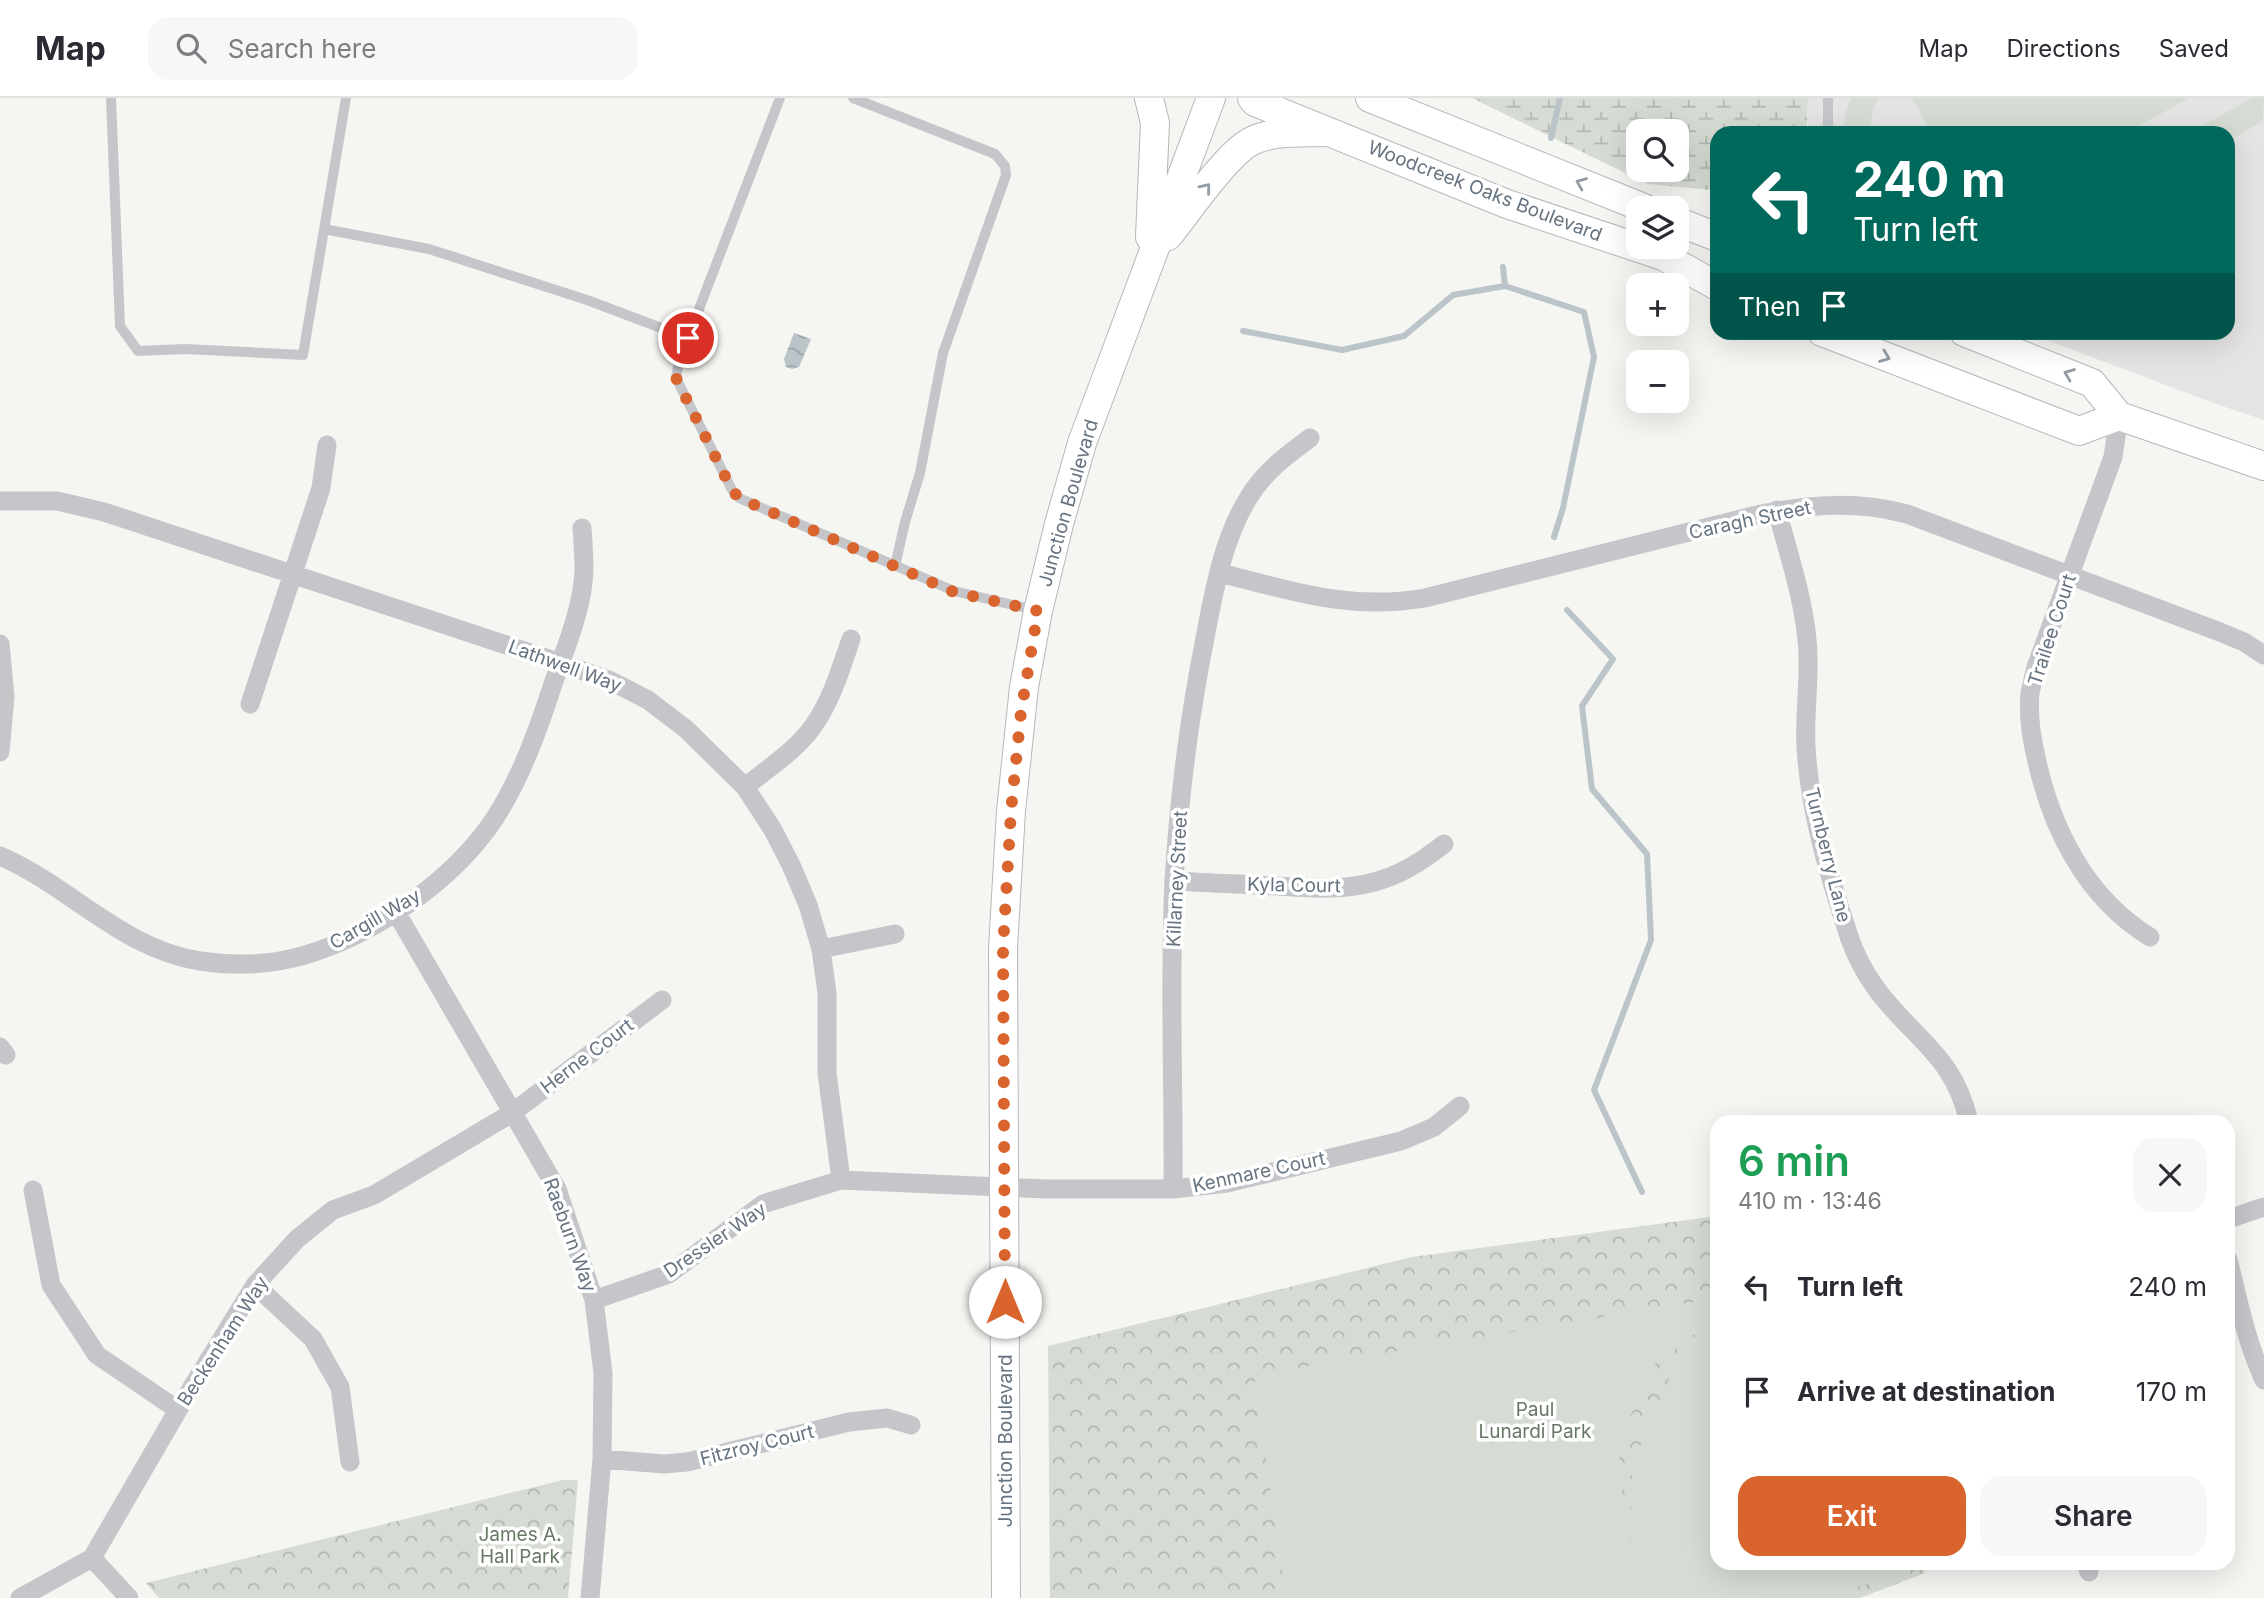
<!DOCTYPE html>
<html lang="en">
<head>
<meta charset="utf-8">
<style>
  :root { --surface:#fff; --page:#f7f7f7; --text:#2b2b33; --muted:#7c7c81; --line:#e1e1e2; --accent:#d9642e }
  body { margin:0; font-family:Inter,sans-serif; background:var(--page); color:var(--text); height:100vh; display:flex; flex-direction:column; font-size:26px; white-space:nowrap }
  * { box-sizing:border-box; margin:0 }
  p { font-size:23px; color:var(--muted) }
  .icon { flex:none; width:38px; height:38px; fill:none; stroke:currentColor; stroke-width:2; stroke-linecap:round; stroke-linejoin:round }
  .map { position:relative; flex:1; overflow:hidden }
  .panel { position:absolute; left:1710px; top:1017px; width:525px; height:455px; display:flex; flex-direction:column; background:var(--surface); border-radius:21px; box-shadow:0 7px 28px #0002 }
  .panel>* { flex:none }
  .top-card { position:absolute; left:1710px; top:28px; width:525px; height:214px; border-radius:21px; box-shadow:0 7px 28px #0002; background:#00695c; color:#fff; overflow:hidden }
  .buttons { position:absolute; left:1626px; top:21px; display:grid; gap:14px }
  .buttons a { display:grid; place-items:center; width:63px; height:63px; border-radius:14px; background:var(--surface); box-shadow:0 7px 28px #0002; font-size:35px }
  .pin { position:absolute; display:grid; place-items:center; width:60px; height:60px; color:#fff; margin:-30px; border:4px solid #fff; border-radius:50%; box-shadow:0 2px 7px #0007 }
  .me { position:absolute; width:77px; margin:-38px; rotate:0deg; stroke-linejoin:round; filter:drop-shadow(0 0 5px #0008) }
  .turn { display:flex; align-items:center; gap:24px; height:147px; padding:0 28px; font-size:32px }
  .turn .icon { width:91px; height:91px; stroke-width:2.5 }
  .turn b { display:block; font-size:49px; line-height:60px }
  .then { display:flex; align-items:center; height:66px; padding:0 28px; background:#0003; gap:14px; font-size:26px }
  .round { display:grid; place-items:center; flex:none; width:74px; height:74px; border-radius:21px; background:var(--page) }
  .summary { display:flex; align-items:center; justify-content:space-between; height:119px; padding:0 28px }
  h1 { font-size:42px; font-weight:600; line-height:52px; color:#1e9e55 }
  .primary-button { display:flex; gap:14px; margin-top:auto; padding:14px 28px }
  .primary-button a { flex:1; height:80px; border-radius:21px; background:var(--accent); color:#fff; font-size:28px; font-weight:600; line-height:80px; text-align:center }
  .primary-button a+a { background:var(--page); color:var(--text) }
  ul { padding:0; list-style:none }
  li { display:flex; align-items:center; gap:21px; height:105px; padding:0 28px }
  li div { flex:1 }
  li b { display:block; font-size:26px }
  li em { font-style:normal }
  header { display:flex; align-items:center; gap:42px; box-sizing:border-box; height:98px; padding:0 35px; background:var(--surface); border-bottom:2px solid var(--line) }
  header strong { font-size:33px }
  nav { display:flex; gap:38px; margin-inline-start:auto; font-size:24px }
  .search { width:490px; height:63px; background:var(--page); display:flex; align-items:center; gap:18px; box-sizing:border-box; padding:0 24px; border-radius:21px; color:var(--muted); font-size:26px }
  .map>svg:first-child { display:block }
</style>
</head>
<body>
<header>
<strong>Map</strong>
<div class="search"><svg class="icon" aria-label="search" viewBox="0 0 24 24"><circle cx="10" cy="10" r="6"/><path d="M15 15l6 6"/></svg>Search here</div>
<nav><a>Map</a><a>Directions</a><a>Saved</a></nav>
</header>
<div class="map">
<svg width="2264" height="1500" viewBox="0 0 2264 1500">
  <defs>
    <pattern id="wetland-marsh" width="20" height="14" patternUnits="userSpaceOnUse" patternTransform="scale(1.75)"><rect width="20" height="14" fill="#d6dcd3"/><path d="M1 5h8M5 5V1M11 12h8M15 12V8" fill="none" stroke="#b1b7b1"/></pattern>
    <pattern id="park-crowns" width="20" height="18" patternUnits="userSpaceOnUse" patternTransform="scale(1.75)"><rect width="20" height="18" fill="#d6dcd3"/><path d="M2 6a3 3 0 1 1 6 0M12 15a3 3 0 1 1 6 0" fill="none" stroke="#b1b7b1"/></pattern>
    <pattern id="water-waves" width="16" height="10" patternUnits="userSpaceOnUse" patternTransform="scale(1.75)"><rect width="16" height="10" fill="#bbc4c9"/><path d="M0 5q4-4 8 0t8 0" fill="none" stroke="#9ca4a9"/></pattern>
  </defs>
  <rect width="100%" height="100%" fill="#f5f5f2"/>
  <path fill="#e3e4e3" d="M 1808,0 L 2264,0 L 2264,322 L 2216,306 L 2028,235 L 2228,234 L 2228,35 L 1808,35 Z"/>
  <path fill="url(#wetland-marsh)" fill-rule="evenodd" d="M 1472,0 L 1808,0 L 1807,35 L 1717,35 L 1717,97 L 1710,92 L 1648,86 ZM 1638,33 L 1676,33 L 1676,72 L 1638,72 Z"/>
  <path fill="url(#park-crowns)" d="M 1717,1118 L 1717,1465 L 1922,1465 L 1925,1475 L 1860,1500 L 1050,1500 L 1048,1248 L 1412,1159 Z
    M 563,1382 L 578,1382 L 568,1500 L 159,1500 L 146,1485 Z"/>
  <path fill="#d6dcd3" d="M 1851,0 L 1878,0 L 1873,11 L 1869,35 L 1843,35 L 1846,13 Z
    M 1912,0 L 2189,0 L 2126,35 L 1931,35 Z
    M 2252,0 L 2264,0 L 2263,23 L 2228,43 L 2228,35 L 2190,35 Z
    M 1717,1200 L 1717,1219 L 1651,1269 L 1618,1349 L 1630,1484 L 1632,1367 L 1669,1281 L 1711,1241 L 1717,1238 L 1717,1465 L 1904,1465 L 1897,1479 L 1812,1500 L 1631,1500 L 1630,1495 L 1617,1500 L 1286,1500 L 1254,1277 Z"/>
  <path fill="url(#water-waves)" d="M 794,235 L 811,241 L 799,269 L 792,271 L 786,269 L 784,261 Z"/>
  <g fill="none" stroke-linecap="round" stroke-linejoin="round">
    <path stroke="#bbc4c9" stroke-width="6" d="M 1551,40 L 1560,0
      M 1503,169 L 1505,188 L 1584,214 L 1594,259 L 1563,410 L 1554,439
      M 1243,233 L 1342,252 L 1404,238 L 1453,197 L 1505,188
      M 1567,512 L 1613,561 L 1582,608 L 1592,691 L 1647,756 L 1651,842 L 1594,992 L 1642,1094"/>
    <g stroke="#b4b8bc" stroke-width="30">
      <path id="secondary" d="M 1149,0 L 1155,25 L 1150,139
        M 1252,0 L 1255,4 L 1507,106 L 1663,158 L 1717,188
        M 1370,0 L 1644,110
        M 1676,123 L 1717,139
        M 1168,138 C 1187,115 1229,52 1254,42 C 1274,33 1301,35 1323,34
        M 1822,234 L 2079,333 L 2119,318
        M 1964,234 L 2092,285 L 2119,318 L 2264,368
        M 1006,1500 L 1003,850 L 1011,713 L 1024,589 L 1038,513 L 1059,426 L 1082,345 L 1211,0"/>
    </g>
    <path stroke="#c4c6ca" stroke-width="10" d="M 111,0 L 120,228 L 138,253 L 185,251 L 303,257 L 346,0
      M 780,0 L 679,263 L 676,280 L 732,392 L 739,400 L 954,493 L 1034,512
      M 853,0 L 995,56 L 1005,68 L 1006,77 L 943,255 L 920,375 L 905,424 L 895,468
      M 1828,0 L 1828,35
      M 324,131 L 429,151 L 587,202 L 688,240"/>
    <path stroke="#c4c6ca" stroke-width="19" d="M 2119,318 L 2113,359 L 2036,569 C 2034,577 2032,586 2030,595 C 2028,617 2031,638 2036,659 C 2051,730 2086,800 2150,839
      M 0,403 L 57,403 L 104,414 L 561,565 L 611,583 L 648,602 L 686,631 L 745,689 L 773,732 L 791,767 L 808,807 L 821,851 L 827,895 L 827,975 L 841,1082
      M 1777,412 C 1788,455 1803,498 1807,542 C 1811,577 1804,612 1806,648 C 1809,709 1827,771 1846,829 C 1854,856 1868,882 1886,903 C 1923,947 1955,963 1969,1024
      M 1220,475 C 1292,493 1349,513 1425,500 L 1761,416 C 1811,406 1858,403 1907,416 L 2220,534 L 2244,544 L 2264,557
      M 0,546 L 5,599 L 0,654
      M 250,606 L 321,390 L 327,347
      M 745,689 C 768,670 797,652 814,627 C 832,601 841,570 851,541
      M 0,758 C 70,788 122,851 200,863 C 234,868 272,867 305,857 C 376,836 454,782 495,720 C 521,679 537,635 552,589 C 564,554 583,510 584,472 C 584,458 583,444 582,430
      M 1174,783 C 1208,785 1243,786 1277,788 C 1309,790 1342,793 1374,784 C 1401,777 1422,763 1444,746
      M 396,814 L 557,1091 L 594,1202 L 603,1275 L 602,1361 L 590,1500
      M 821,851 L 895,836
      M 0,949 L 6,957
      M 1173,1091 C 1174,988 1169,885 1174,782 C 1179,701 1189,620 1205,540 C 1214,493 1223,440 1249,399 C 1264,374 1287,357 1310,340
      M 33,1092 L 51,1187 L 97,1257 L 178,1312
      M 2228,1121 L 2264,1109
      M 2228,1161 C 2238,1202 2246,1243 2264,1282
      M 255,1187 L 313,1241 L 340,1289 L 350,1364
      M 594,1202 L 669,1176 L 763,1106 L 841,1082 L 1047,1091 L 1173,1091 L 1227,1085 L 1401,1043 L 1434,1029 L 1460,1008
      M 602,1361 L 664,1366 L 687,1364 L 849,1324 L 887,1320 L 911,1327
      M 92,1460 L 129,1500
      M 2086,1465 L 2089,1474
      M 20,1500 L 92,1460 L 178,1312 L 255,1187 L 297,1141 L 333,1112 L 374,1097 L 512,1015 L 662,902"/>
    <use href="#secondary" stroke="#fff" stroke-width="28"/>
  </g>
  <defs><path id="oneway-chevron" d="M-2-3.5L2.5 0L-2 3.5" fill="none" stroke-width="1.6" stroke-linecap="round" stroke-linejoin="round" transform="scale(1.75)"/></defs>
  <g stroke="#949da7">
    <use href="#oneway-chevron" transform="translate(1581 85) rotate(-158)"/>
    <use href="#oneway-chevron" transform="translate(1206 90) rotate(-51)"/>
    <use href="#oneway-chevron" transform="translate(1885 259) rotate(21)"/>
    <use href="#oneway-chevron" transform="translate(2069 276) rotate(-159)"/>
  </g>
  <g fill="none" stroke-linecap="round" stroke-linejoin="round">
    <path stroke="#d9642e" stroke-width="12" stroke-dasharray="0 21.6" d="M 688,240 L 679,263 L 676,280 L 732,392 L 739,400 L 954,494 L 1038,513 L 1021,614 L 1011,713 L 1003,850 L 1005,1204"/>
  </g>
  <g text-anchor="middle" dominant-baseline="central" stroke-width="7" stroke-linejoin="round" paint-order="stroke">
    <g font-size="19" fill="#667381" stroke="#fff">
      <text transform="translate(1485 93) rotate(21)">Woodcreek Oaks Boulevard</text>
      <text transform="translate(1068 405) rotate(-74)">Junction Boulevard</text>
      <text transform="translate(1750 422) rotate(-12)">Caragh Street</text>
      <text transform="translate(2052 532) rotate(-72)">Trailee Court</text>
      <text transform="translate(565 568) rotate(20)">Lathwell Way</text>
      <text transform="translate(1828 757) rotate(76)">Turnberry Lane</text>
      <text transform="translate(1177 781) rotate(-87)">Killarney Street</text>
      <text transform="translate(1294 787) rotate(1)">Kyla Court</text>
      <text transform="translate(375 821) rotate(-30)">Cargill Way</text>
      <text transform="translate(587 958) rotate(-37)">Herne Court</text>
      <text transform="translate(1259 1074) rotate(-12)">Kenmare Court</text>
      <text transform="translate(570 1137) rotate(70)">Raeburn Way</text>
      <text transform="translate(715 1142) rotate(-34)">Dressler Way</text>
      <text transform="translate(223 1243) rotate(-57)">Beckenham Way</text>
      <text transform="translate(1005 1343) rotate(-90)">Junction Boulevard</text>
      <text transform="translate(757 1347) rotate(-14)">Fitzroy Court</text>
    </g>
    <g font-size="19" fill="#677964" stroke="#fff">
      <text x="1535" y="1311">Paul<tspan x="1535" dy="22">Lunardi Park</tspan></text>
      <text x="520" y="1436">James A.<tspan x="520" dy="22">Hall Park</tspan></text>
    </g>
  </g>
</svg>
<div class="buttons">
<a><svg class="icon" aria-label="search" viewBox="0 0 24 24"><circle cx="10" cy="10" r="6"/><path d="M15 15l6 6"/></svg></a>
<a><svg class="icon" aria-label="layers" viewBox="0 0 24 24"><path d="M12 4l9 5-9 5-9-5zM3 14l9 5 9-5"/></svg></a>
<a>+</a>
<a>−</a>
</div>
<div class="pin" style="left:688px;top:240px;background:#d93025"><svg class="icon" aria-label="arrive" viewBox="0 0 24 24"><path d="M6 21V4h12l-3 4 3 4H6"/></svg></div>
<svg class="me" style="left:1005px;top:1204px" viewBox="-20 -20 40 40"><circle r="19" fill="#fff"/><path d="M0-13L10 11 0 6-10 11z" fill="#d9642e"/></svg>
<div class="top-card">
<div class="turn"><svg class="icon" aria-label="left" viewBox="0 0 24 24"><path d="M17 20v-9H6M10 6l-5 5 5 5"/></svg><div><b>240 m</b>Turn left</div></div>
<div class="then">Then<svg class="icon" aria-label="arrive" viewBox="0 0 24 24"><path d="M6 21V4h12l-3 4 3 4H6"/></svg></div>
</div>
<section class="panel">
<div class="summary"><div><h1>6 min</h1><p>410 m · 13:46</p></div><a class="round"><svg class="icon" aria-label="close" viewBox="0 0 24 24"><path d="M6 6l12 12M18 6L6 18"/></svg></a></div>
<ul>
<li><svg class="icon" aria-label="left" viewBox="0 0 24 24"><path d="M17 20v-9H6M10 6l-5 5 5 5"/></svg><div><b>Turn left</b></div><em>240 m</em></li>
<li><svg class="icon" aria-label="arrive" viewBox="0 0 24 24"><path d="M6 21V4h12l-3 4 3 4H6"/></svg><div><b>Arrive at destination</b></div><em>170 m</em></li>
</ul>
<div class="primary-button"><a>Exit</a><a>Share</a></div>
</section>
</div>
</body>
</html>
